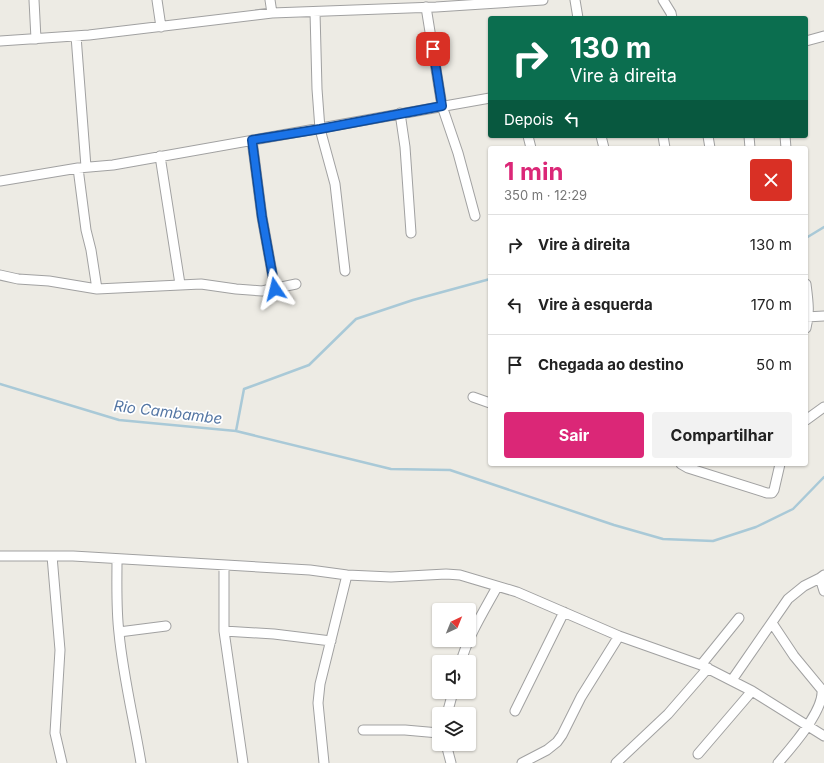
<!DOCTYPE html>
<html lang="pt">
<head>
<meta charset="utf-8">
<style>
  :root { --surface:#fff; --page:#f2f2f2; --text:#222; --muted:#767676; --line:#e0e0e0; --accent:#db2777 }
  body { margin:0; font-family:Inter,sans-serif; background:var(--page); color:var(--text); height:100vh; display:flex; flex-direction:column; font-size:15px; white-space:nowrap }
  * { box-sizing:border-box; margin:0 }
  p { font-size:13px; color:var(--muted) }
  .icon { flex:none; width:22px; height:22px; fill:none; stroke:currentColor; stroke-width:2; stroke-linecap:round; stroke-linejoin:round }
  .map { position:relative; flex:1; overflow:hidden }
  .side { position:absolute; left:488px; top:146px; width:320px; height:320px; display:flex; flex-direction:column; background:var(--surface); border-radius:4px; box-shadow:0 1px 3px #0004 }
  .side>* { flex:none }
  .guide { position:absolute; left:488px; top:16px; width:320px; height:122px; border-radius:4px; box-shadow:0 1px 3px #0004; background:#0b6e4f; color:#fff; overflow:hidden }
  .needle { width:26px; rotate:43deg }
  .buttons { position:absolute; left:432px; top:603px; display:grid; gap:8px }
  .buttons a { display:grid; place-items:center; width:44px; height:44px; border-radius:4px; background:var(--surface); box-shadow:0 1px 3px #0004; font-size:20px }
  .pin { position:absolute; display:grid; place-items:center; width:34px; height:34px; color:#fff; margin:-17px; border-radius:8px; box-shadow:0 2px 6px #0006 }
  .me { position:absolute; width:44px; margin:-22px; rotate:350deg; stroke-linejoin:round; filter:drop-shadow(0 0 3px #0008) }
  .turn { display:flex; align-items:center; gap:14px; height:84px; padding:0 16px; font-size:18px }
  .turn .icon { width:52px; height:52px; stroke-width:2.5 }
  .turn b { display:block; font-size:28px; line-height:34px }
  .then { display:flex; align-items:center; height:38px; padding:0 16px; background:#0003; gap:8px; font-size:15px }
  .round { display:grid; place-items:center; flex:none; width:42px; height:42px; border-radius:4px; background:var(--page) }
  .overview { display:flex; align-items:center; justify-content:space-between; height:68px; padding:0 16px }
  h1 { font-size:24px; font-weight:700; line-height:30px; color:var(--accent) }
  .primary-button { display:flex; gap:8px; margin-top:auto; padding:8px 16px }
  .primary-button a { flex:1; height:46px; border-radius:4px; background:var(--accent); color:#fff; font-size:16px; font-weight:700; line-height:46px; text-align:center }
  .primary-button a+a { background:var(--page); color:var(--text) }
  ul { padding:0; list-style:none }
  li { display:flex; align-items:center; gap:12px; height:60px; padding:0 16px; border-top:1px solid var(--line) }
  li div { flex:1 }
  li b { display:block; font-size:15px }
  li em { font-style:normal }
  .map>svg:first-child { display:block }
</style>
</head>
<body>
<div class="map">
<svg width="824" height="763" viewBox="0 0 824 763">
  <rect width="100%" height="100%" fill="#edebe4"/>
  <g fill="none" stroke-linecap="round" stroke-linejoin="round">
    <path stroke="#a9c9d7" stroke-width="2.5" d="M 806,238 L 824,227
      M 0,384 L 119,420 L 236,431 L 244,389 L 309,365 L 356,319 L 413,300 L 490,279
      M 236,431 L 391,469 L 450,470 L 614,525 L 663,539 L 713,541 L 756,527 L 793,509 L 824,477"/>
    <g stroke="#a1a1a1" stroke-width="11">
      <path id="street" d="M 34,0 L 36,39
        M 157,0 L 161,27
        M 270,0 L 272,13
        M 575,0 L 578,18
        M 663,0 L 671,13 L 672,18
        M 426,7 L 442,106 L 458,153 L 475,216
        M 315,12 L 317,89 L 320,129 L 335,184 L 345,271
        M 76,36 L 86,167
        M 0,41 L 89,35 L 272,13 L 436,7 L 543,0
        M 806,41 L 824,36
        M 400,113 L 405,147 L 411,233
        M 528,136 L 531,148
        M 601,136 L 604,148
        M 663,136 L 665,148
        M 708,136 L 710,148
        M 749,136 L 750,148
        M 785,136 L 786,148
        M 252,140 L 262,217 L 275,289
        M 160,156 L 180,284
        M 78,168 L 86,230 L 91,250 L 97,289
        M 0,181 L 78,168 L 113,165 L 490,98
        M 0,275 L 18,279 L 49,281 L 97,289 L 201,284 L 236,289 L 262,291 L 296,284
        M 806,284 C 808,300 810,313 806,328
        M 806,317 L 824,316
        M 473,397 L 490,403
        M 806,420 L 824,407
        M 681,464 L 688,468 L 767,493 L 772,493 L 774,490 L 780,464
        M 0,556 L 73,556 L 310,570 L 347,575 L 391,577 L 446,574 L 460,575 L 517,592 L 619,636 L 701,665 L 752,691 L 824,736
        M 52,556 L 60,650 L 55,733 L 62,763
        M 117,559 C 117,584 116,608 119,633 C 123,676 134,720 141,763
        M 224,565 L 224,631 L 243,763
        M 824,575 L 820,578 L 824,591
        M 772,623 L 794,656 L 822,690 C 824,711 791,748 778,763
        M 224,631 L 274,634 L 331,641
        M 119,632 L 166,626
        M 461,662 C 467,638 485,609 497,587
        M 701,665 L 739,618
        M 732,680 L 788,599 L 804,586 L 820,578
        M 515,711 L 564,612
        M 447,714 L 453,692
        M 363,730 L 405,730 L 439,733
        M 446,744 L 451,763
        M 698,754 L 752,691
        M 324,763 L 318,703 L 320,684 L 347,575
        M 522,763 L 547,750 L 557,742 L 562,735 L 581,697 L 619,636
        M 616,763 L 668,714 L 708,668"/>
    </g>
    <use href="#street" stroke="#fff" stroke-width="9"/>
  </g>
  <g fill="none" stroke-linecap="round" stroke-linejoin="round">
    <g stroke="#114b97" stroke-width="10">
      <path id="route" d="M 275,289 L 262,217 L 252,140 L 320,129 L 442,106 L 433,49"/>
    </g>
    <use href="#route" stroke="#1a73e8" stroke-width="7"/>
  </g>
  <g text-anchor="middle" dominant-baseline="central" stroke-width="3.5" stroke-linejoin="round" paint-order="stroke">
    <g font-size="15" font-style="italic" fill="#5375a3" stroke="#fff">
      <text transform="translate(168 412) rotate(7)">Rio Cambambe</text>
    </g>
  </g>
</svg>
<div class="buttons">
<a><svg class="needle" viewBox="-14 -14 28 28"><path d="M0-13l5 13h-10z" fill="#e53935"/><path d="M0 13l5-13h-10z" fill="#767676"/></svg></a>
<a><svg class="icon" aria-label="sound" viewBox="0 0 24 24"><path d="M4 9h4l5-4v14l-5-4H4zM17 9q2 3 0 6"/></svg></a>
<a><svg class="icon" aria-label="layers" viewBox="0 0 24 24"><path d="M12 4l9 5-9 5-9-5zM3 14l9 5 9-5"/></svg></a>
</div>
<div class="pin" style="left:433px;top:49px;background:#d93025"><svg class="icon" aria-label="arrive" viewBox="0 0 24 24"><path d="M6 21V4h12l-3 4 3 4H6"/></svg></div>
<svg class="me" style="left:275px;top:289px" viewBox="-20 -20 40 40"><path d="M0-17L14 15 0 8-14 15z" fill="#1a73e8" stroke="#fff" stroke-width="4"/></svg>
<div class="guide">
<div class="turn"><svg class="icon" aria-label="right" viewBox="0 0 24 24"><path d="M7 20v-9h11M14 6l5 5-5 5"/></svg><div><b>130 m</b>Vire à direita</div></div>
<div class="then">Depois<svg class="icon" aria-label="left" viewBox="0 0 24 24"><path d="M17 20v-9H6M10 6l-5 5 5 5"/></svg></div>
</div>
<section class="side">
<div class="overview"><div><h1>1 min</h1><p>350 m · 12:29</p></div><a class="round" style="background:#d93025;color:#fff"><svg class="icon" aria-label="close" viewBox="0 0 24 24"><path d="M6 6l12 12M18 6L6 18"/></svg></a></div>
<ul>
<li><svg class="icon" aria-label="right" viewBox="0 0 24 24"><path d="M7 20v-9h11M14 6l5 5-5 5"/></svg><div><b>Vire à direita</b></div><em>130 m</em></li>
<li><svg class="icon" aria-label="left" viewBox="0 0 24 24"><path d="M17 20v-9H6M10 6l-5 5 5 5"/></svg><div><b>Vire à esquerda</b></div><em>170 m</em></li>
<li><svg class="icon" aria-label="arrive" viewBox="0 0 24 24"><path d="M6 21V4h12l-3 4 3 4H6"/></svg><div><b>Chegada ao destino</b></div><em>50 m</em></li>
</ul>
<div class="primary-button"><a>Sair</a><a>Compartilhar</a></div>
</section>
</div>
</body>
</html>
